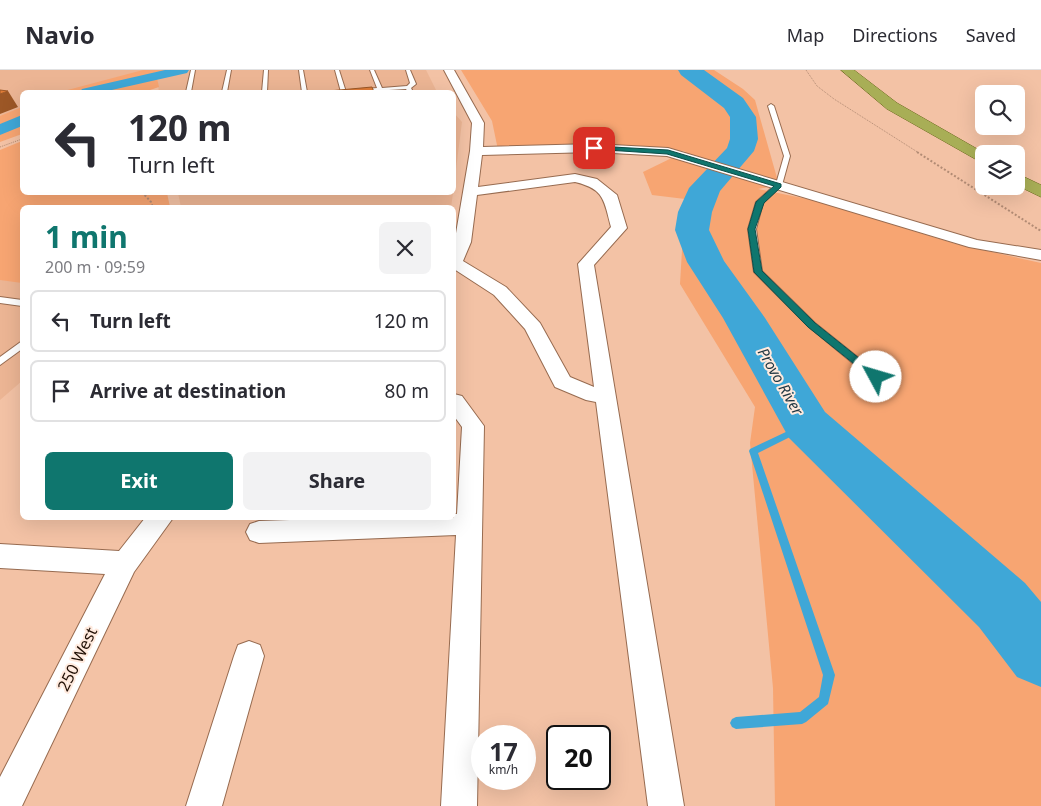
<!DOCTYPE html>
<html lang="en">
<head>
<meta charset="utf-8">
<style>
  :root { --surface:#fff; --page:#f2f2f3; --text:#2b2b33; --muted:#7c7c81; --line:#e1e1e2; --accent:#0f766e }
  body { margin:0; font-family:"Noto Sans",sans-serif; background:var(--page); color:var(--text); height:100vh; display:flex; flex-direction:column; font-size:19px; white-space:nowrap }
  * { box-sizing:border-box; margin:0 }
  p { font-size:16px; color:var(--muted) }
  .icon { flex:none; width:28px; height:28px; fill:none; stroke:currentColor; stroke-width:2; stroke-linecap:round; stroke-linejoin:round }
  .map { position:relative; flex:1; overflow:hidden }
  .side { position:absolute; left:20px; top:135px; width:436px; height:315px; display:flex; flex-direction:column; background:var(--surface); border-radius:8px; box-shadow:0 5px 20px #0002 }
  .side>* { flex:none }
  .top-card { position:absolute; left:20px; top:20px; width:436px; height:105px; border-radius:8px; box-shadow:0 5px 20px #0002; background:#fff; color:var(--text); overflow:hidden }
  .controls { position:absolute; left:975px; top:15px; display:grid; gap:10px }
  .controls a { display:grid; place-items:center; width:50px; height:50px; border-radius:8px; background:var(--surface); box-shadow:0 5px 20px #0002; font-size:25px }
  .speed { position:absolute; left:471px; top:655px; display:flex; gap:10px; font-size:25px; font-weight:700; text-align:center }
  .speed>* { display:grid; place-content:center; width:65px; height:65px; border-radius:50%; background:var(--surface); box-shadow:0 5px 20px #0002; line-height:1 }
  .speed small { font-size:12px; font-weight:400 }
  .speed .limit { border:2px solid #111; border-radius:8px; background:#fff; color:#111 }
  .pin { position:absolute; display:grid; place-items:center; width:42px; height:42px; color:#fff; margin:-21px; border-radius:10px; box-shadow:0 2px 8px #0006 }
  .me { position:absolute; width:55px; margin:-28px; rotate:309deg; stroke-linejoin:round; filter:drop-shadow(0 0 4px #0008) }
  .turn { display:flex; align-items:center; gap:18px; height:105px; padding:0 25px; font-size:22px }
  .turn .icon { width:65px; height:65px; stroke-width:2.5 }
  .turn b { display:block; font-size:35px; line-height:42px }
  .round { display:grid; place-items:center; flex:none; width:52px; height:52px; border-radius:8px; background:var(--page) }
  .summary { display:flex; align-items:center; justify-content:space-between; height:85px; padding:0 25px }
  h1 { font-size:30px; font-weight:700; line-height:38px; color:var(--accent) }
  .action { display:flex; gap:10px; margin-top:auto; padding:10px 25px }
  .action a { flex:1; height:58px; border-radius:8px; background:var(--accent); color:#fff; font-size:20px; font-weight:700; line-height:58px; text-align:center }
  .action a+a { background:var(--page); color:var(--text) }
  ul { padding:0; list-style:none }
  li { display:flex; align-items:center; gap:15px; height:62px; margin:0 10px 8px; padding:0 15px; border:2px solid var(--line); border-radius:8px }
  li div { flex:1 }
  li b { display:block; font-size:19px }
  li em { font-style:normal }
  header { display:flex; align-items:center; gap:30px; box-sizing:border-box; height:70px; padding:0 25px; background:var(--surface); border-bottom:1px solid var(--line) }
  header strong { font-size:24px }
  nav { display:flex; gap:28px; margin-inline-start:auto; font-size:18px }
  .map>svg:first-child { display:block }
</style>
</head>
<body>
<header>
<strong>Navio</strong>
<nav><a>Map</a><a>Directions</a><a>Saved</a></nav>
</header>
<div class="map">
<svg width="1041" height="736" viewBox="0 0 1041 736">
  <rect width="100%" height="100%" fill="#f3c2a5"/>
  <path fill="#ecb594" d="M 0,0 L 155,0 L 157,8 L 183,0 L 426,0 L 437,22 L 159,22 L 157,9 L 88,22 L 22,22 L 22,47 L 0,56 Z
    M 454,43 L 462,52 L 454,115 Z
    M 0,81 L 22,122 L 22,311 L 0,330 Z
    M 178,123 L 178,122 L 453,123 L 451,138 L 181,137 Z"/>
  <path fill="#f7a572" d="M 143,0 L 183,0 L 157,8 L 159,17 L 147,21 L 147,22 L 60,22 Z
    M 461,0 L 714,0 L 743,19 L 755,30 L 779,115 L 758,119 L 812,130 L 956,174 L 1041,193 L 1041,736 L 775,736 L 773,618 L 750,373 L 755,337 L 680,214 L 685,129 L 652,125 L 643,102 L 686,81 L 498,80 L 492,51 Z
    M 22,37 L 22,64 L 0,72 L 0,46 Z
    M 22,71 L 22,122 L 167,123 L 170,137 L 22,138 L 22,213 L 0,210 L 0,80 Z"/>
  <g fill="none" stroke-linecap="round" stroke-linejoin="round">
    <path fill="#3fa7d7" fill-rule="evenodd" d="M 807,352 L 811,355 L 810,357 L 758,383 L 835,605 L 828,634 L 806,652 L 802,654 L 736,659 L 732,657 L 730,653 L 732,649 L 736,647 L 800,642 L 819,627 L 823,605 L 749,381 L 750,379 Z"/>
    <path fill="#3fa7d7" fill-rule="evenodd" d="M 165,0 L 189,0 L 187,3 L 103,22 L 80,22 L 82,19 Z
      M 22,45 L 22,56 L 0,65 L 0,54 Z"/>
    <path fill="#3fa7d7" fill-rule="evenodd" d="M 678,0 L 704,0 L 743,28 L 756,47 L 758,69 L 754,81 L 720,121 L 712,142 L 709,160 L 724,191 L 765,248 L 825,342 L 1025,513 L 1041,532 L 1041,617 L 1017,607 L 979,557 L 789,368 L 723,248 L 687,192 L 675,160 L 678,142 L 689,118 L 727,78 L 730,69 L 730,47 L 724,38 L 681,5 Z"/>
    <g stroke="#976b50" stroke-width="2">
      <path id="service" d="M 191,0 L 195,0 L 191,22 L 186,22 Z
        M 227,0 L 231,0 L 227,22 L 222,22 Z
        M 264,0 L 268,0 L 267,22 L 262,22 Z
        M 299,0 L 303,0 L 307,22 L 302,22 Z
        M 335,0 L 339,0 L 346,22 L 341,22 Z
        M 370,0 L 374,0 L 382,18 L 407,16 L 410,13 L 406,0 L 410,0 L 416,14 L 411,18 L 413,22 L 408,22 L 406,19 L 354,22 L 356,20 L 377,18 Z
        M 771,34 L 774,36 L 790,86 L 782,115 L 763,133 L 756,159 L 762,201 L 815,253 L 880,305 L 881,307 L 880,309 L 872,309 L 809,257 L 754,202 L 748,159 L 756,132 L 776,114 L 784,86 L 768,36 Z
        M 0,227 L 22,230 L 22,236 L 0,233 Z
        M 22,271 L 22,279 L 0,295 L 0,287 Z"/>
    </g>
    <g stroke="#976b50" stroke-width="2">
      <path id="minor" d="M 444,0 L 454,0 L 484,53 L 483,77 L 594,74 L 668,78 L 977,170 L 1041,180 L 1041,190 L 969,177 L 667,86 L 594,82 L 482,85 L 478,117 L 575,104 L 597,109 L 617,125 L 627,158 L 594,195 L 684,736 L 648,736 L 596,332 L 586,330 L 555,317 L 525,259 L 494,225 L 454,199 L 454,175 L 470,81 L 472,53 ZM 575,112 C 605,119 604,131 611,157 L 578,194 L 594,317 L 570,307 L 540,253 L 506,217 L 463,191 L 471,172 L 477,125 Z
        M 454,324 L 462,326 L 484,356 L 477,736 L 441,736 L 456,465 L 259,473 L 250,470 L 246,462 L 250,454 L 259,451 L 351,448 L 454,448 L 454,444 L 457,444 L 462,357 L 454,346 Z
        M 145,448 L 173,448 L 134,502 L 22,736 L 0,736 L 0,707 L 105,504 L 0,498 L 0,474 L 119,481 Z
        M 249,571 L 260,575 L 264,586 L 222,736 L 186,736 L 234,586 L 238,575 Z"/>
    </g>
    <g stroke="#6b691e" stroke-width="1">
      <path id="trunk" d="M 841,0 L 854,0 L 897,33 L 986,84 L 984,84 L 984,94 L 887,39 Z
        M 1016,103 L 1041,115 L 1041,127 L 1016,115 Z"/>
    </g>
    <path stroke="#b28b74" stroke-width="1" stroke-dasharray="1 1" stroke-linecap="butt" d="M 806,0 L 817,16 L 834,29 L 919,83
      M 0,77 L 22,69"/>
    <path stroke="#b28b74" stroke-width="2" stroke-dasharray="2 2" stroke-linecap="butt" d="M 917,82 L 1041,161
      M 142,122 L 151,132 L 153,138"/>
    <use href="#service" fill="#fff" fill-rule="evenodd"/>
    <use href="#minor" fill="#fff" fill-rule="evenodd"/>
    <use href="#trunk" fill="#a8ae56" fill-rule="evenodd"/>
  </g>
  <path fill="#9c5726" d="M 8,21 L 18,37 L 0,44 L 0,24 Z"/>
  <path fill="#df7c37" stroke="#9c5726" d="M 372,17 L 374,22 L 318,22 Z
    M 0,20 L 8,21 L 0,24 Z"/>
  <path fill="#0f766e" stroke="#0a4d48" d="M 594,76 L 668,80 L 781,114 L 781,117 L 764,133 L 755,159 L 762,201 L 815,253 L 880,305 L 881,307 L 880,309 L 873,309 L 808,257 L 754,202 L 748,159 L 756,132 L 774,116 L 667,84 L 592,79 L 592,77 Z"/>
  <g text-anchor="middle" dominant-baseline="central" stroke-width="4" stroke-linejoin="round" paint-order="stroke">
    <g font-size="15" font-style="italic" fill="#1f3642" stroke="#ffeade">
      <text transform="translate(781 311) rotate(60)">Provo River</text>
    </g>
    <g font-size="16" fill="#200f05" stroke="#ffeade">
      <text transform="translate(77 589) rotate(-64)">250 West</text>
    </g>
  </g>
</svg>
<div class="controls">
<a><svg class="icon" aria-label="search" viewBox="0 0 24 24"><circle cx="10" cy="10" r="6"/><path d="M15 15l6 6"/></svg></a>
<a><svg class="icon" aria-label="layers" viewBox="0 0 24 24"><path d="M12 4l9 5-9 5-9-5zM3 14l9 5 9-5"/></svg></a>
</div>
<div class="speed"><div>17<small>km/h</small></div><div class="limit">20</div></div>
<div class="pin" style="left:594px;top:78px;background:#d93025"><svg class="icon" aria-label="arrive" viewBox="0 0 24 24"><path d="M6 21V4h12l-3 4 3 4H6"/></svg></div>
<svg class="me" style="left:876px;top:307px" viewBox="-20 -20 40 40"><circle r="19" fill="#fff"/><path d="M0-13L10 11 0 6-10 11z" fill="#0f766e"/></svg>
<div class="top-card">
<div class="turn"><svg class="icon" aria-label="left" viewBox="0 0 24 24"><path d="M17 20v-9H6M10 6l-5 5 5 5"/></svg><div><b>120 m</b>Turn left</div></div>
</div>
<section class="side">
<div class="summary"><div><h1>1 min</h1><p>200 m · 09:59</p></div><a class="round"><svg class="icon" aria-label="close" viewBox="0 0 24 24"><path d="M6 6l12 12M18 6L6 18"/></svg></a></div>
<ul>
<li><svg class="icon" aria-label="left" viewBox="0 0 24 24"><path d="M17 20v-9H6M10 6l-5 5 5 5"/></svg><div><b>Turn left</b></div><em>120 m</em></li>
<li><svg class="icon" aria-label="arrive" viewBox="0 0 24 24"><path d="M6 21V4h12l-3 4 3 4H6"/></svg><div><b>Arrive at destination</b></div><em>80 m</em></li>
</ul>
<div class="action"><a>Exit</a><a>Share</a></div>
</section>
</div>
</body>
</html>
